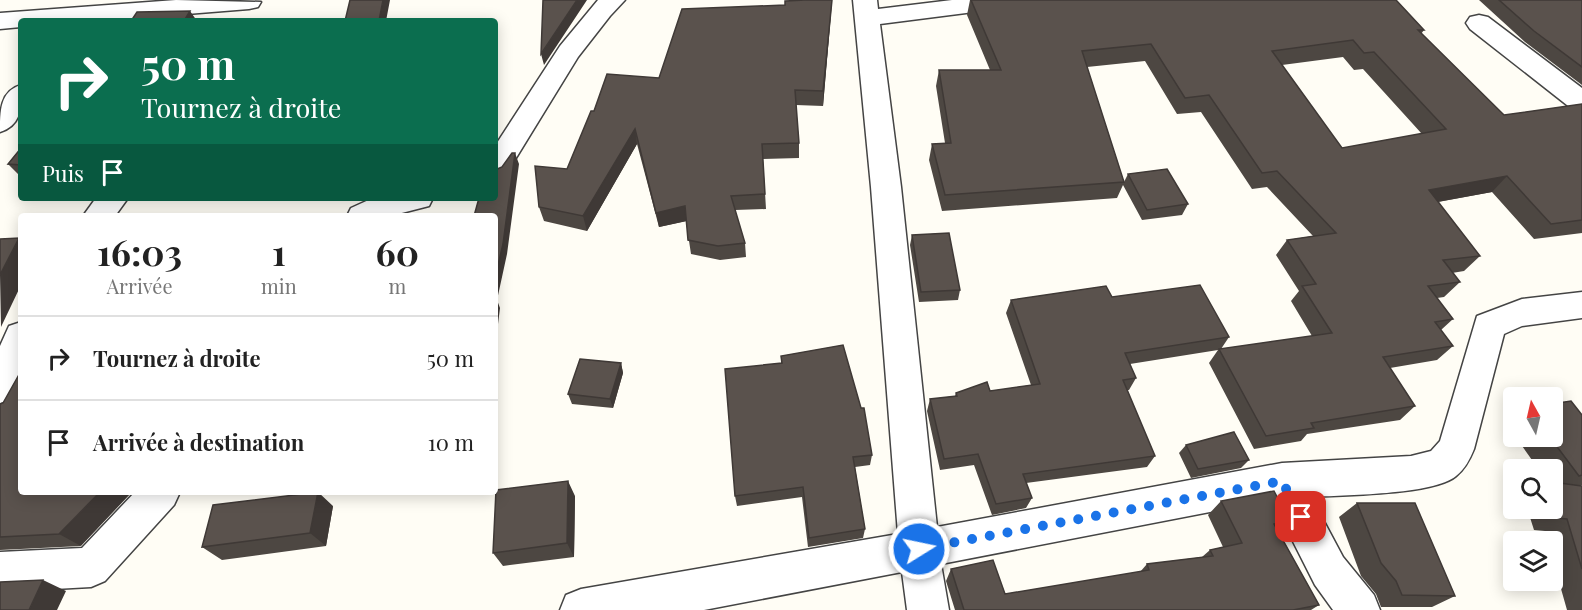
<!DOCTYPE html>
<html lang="fr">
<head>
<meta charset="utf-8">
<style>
  :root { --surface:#fff; --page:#f6f6f6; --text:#222; --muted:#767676; --line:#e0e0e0 }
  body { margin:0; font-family:"Playfair Display",serif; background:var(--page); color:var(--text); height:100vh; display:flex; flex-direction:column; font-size:22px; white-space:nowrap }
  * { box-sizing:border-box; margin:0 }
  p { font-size:20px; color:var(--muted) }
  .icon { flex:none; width:33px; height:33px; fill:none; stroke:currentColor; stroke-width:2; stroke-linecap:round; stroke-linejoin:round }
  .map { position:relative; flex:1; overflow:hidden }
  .sheet { position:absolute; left:18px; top:213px; width:480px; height:282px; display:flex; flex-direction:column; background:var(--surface); border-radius:6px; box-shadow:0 3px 15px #0003 }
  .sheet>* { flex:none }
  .hud { position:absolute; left:18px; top:18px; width:480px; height:183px; border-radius:6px; box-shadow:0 3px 15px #0003; background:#0b6e4f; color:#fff; overflow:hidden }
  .needle { width:39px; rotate:352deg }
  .controls { position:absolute; left:1503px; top:387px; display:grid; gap:12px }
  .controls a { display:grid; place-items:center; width:60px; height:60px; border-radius:6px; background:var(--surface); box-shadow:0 3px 15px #0003; font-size:30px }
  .pin { position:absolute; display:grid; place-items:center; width:51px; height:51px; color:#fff; margin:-26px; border-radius:12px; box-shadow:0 3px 9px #0006 }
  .me { position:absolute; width:66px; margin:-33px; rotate:80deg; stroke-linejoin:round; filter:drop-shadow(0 0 4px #0008) }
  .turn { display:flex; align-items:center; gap:21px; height:126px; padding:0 24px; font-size:27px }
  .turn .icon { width:78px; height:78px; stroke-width:2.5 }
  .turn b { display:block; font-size:42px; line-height:51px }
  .then { display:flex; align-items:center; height:57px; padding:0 24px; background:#0003; gap:12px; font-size:22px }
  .eta { display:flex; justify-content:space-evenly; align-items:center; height:102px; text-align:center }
  .eta b { font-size:36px; font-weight:700; line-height:42px }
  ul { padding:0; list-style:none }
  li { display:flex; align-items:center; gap:18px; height:84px; padding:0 24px; border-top:2px solid var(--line) }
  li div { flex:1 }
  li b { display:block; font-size:22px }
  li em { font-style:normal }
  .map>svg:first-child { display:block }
</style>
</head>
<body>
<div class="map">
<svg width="1582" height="610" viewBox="0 0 1582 610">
  <rect width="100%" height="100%" fill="#fffdf5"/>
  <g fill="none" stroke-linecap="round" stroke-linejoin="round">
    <g stroke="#444" stroke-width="3">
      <path id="minor" d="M 176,0 L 261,2 L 258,7 L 249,9 L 100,21 L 21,21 L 21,27 L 0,29 L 0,13 Z
        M 598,0 L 625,0 L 610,16 L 578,57 L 505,176 L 495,180 L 495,146 L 560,46 Z
        M 853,0 L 877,0 L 878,9 L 952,0 L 1025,0 L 1022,5 L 1013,7 L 880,24 L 901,187 L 937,527 L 1282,463 L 1411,456 L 1431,451 L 1440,441 L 1477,316 L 1522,299 L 1582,292 L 1582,318 L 1522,326 L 1504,334 L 1474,449 C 1470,459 1465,469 1456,476 C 1434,495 1342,495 1311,497 L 1343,557 L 1374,595 L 1380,610 L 1333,610 L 1315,585 L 1272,500 L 941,564 L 949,610 L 907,610 L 902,572 L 704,610 L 560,610 L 566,595 L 581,589 L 898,534 L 871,187 Z
        M 1479,15 L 1488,17 L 1582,88 L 1582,111 L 1572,109 L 1470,29 L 1466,23 L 1470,17 Z
        M 21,85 C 21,105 23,125 0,132 C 0,111 0,91 21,85 Z
        M 96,198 L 128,198 L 115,216 L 83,216 Z
        M 373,198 L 433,198 L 429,206 L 390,216 L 347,216 L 351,208 Z
        M 21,322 L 21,379 L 12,399 L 0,403 L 0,346 L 9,326 Z
        M 135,492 L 180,492 L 174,505 L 105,581 L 91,587 L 0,592 L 0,552 L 82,548 Z"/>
    </g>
    <use href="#minor" fill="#fff" fill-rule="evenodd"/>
  </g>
  <path fill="#4d4742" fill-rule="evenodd" d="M 832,0 L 823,106 L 796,105 L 799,143 L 799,158 L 763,159 L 766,209 L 735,210 L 745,243 L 746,257 L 720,260 L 691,254 L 686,221 L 659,227 L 637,144 L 587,231 L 544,221 L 539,207 L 567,169 L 659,78 L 785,5 Z
    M 970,0 L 1396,0 L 1424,30 L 1421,34 L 1504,115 L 1582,104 L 1582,233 L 1534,239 L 1492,192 L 1438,202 L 1480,256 L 1464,271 L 1452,273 L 1460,282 L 1444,297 L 1437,298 L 1453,319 L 1441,330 L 1453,346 L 1437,360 L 1390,368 L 1415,406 L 1400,420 L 1307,434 L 1301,441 L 1254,449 L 1209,363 L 1218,350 L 1130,364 L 1136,378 L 1129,390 L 1127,390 L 1155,456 L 1147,467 L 1026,483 L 1032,498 L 1026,508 L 992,515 L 974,465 L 940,470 L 927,411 L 930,399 L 955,396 L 956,393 L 990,391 L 1031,385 L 1006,313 L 1011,300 L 1112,297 L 1229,337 L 1221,349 L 1312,336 L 1291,301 L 1299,291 L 1276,255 L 1287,240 L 1313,236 L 1267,187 L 1252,189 L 1201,112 L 1177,114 L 1145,61 L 1087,67 L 1124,182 L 1128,174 L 1188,204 L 1182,215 L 1142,220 L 1123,185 L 1117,198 L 942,211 L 929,160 L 932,144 L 945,143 L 936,86 L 939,70 L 990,70 L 967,15 ZM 1343,57 L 1354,70 L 1363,69 L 1422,134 L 1342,148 L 1282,65 Z
    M 1479,0 L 1582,0 L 1582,85 L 1525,42 Z
    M 21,148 L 21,177 L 8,164 Z
    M 912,235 L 960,290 L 958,300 L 919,302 L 910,245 Z
    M 781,356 L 872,455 L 870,465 L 855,467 L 865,529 L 863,538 L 808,547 L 802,497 L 737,506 L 735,496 L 781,363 Z
    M 621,363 L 623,373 L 613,408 L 572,404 L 568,394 Z
    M 0,404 L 81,546 L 0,550 Z
    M 1582,415 L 1582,485 L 1580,486 L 1582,486 L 1582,610 L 1567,610 L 1552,557 L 1552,542 L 1548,542 L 1545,531 L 1534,530 L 1527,508 L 1552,508 L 1552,470 L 1539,470 L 1515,436 L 1552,436 Z
    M 1514,418 L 1514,435 L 1506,424 Z
    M 1186,445 L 1249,460 L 1241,468 L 1191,478 L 1179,453 Z
    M 575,496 L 574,557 L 503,566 L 493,553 Z
    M 1221,501 L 1290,521 L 1278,531 L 1319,605 L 1311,610 L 955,610 L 946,581 L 951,569 L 1005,594 L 1140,572 L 1147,564 L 1202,557 L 1210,550 L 1223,547 L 1208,515 Z
    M 1357,503 L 1455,596 L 1432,607 L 1381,607 L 1376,594 L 1361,576 L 1339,517 Z
    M 333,506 L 326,546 L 222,560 L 202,547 Z"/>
  <path fill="#3f3936" d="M 383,0 L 390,0 L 386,21 L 379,21 Z
    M 577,0 L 587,0 L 544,65 L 541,54 Z
    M 832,0 L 831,14 L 823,106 L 823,91 Z
    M 190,11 L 197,21 L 184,21 Z
    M 635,129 L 637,144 L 587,231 L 583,216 Z
    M 515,153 L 519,164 L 507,254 L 497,300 L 500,308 L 495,348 L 495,278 Z
    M 1507,176 L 1492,192 L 1415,206 L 1429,190 Z
    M 685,206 L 687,221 L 659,227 L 656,213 Z
    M 19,238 L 21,240 L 21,285 L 1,327 L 0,275 Z
    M 621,363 L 623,373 L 613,408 L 610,399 Z
    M 568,481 L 575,496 L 574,557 L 567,543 Z
    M 100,492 L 132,492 L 81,546 L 59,534 Z
    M 318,492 L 333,506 L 326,546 L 310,533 Z
    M 43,580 L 66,591 L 57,610 L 29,610 Z"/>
  <path fill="#5a524d" stroke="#3f3936" stroke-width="1.5" fill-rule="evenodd" d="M 350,0 L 383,0 L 379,21 L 345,21 Z
    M 543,0 L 577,0 L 541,54 Z
    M 806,0 L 832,0 L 823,91 L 795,90 L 799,143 L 762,144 L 765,194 L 731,196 L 745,243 L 718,246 L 688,240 L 685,206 L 656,213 L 635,129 L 583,216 L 539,207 L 535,166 L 567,169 L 591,111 L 594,111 L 607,74 L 659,78 L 682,9 L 785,5 L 785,1 Z
    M 971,0 L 1396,0 L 1424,30 L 1418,30 L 1504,115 L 1582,104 L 1582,220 L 1551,224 L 1507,176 L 1429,190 L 1480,256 L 1443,260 L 1460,282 L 1428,286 L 1453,319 L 1435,322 L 1453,346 L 1383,357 L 1415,406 L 1311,423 L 1314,428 L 1266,436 L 1219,349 L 1332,333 L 1302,286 L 1316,284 L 1287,240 L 1336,233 L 1277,171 L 1262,173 L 1209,95 L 1185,98 L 1151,44 L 1082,51 L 1124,182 L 945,195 L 932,144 L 951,143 L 939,70 L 1001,70 ZM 1353,40 L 1364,53 L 1374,52 L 1446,129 L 1342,148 L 1272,51 Z
    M 1499,0 L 1582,0 L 1582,67 L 1534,31 Z
    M 190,11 L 184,21 L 131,21 L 137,12 Z
    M 21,148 L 21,165 L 8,164 Z
    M 512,153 L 515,153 L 503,244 L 495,278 L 495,216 L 474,216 L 479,198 L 495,198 L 495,170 L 502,167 Z
    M 1167,169 L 1188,204 L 1147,210 L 1128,174 Z
    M 949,233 L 960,290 L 921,292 L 912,235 Z
    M 19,238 L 0,275 L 0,239 Z
    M 1200,285 L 1229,337 L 1125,353 L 1136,378 L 1123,380 L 1155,456 L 1023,474 L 1032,498 L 996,504 L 978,454 L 944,459 L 930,399 L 957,396 L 956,393 L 987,382 L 990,391 L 1040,384 L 1011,300 L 1106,286 L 1112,297 Z
    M 843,345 L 861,408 L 864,408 L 872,455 L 853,457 L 865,529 L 809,538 L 803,487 L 735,496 L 725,369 L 782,363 L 781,356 Z
    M 580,359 L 621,363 L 610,399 L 568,394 Z
    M 21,371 L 21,492 L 100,492 L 59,534 L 0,537 L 0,404 L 3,403 Z
    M 1571,401 L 1582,415 L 1582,475 L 1579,476 L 1549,436 L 1552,436 L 1552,404 Z
    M 1234,432 L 1249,460 L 1198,469 L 1186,445 Z
    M 568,481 L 567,543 L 493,553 L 496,490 Z
    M 1552,482 L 1582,486 L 1582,569 L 1567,519 L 1556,518 L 1552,508 Z
    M 1274,491 L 1290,521 L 1274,524 L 1319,605 L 1293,610 L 964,610 L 951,569 L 993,560 L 1005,594 L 1149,570 L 1147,564 L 1213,556 L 1210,550 L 1242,543 L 1221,501 Z
    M 318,492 L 310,533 L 202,547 L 213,505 Z
    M 1357,503 L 1415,503 L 1455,596 L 1402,595 L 1396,581 L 1381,563 Z
    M 43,580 L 29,610 L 0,610 L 0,582 Z"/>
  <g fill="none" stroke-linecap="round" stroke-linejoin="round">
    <path stroke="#1a73e8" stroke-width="10" stroke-dasharray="0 18" d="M 919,549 L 1282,481 L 1301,517"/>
  </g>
</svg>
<div class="controls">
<a><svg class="needle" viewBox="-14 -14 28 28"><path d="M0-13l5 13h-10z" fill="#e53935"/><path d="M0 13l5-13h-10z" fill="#767676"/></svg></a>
<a><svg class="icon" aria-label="search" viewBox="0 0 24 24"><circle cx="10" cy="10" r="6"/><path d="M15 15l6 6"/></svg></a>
<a><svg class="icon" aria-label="layers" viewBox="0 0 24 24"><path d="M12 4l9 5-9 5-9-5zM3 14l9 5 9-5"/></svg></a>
</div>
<div class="pin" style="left:1301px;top:517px;background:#d93025"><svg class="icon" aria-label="arrive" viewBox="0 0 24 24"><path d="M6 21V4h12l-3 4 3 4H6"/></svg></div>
<svg class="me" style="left:919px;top:549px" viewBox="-20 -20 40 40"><circle r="17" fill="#1a73e8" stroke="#fff" stroke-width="3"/><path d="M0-11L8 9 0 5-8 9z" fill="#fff"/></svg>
<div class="hud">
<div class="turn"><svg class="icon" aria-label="right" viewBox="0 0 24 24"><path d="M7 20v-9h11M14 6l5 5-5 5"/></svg><div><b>50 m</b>Tournez à droite</div></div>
<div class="then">Puis<svg class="icon" aria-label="arrive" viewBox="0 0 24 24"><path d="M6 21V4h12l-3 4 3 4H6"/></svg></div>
</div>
<section class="sheet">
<div class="eta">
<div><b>16:03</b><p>Arrivée</p></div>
<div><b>1</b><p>min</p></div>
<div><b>60</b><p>m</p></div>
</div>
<ul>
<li><svg class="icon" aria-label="right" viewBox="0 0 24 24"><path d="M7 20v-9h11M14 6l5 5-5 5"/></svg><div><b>Tournez à droite</b></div><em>50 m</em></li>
<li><svg class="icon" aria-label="arrive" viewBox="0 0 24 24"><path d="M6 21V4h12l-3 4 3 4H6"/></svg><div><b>Arrivée à destination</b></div><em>10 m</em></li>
</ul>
</section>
</div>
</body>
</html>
